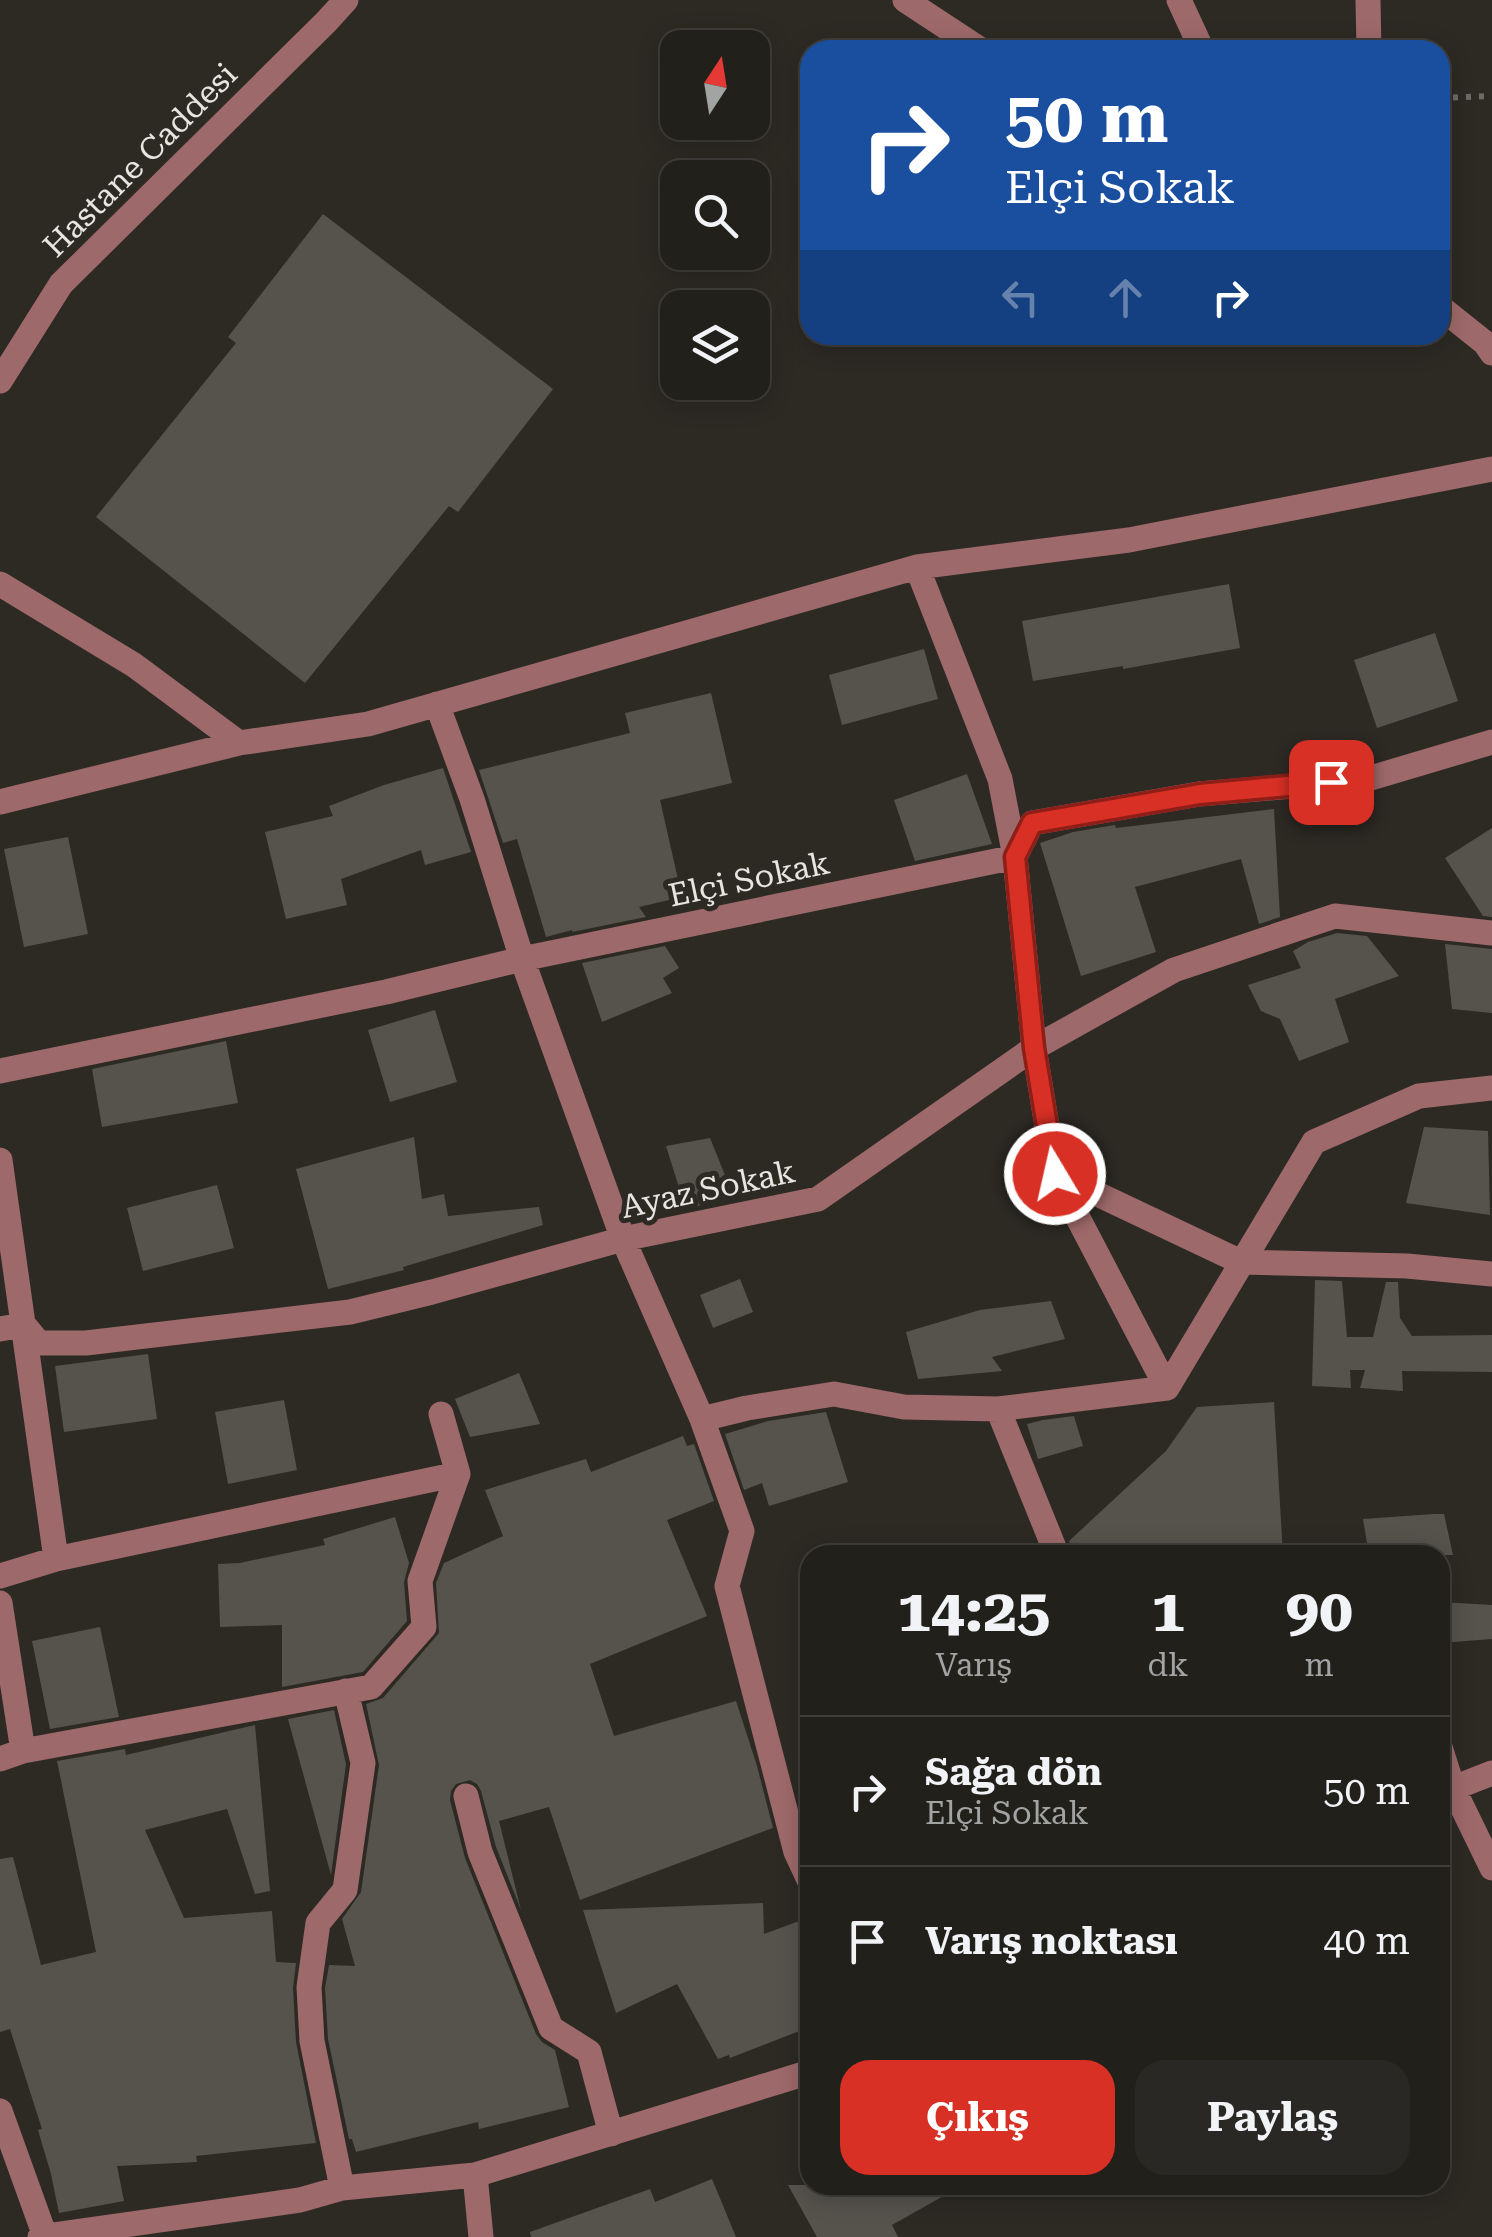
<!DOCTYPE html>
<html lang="tr">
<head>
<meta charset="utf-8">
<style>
  :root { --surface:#22201b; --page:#2a2824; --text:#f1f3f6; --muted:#a2a3a3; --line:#3f3e3a; --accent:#d93025 }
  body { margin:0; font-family:"Roboto Serif",serif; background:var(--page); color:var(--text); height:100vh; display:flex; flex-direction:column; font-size:38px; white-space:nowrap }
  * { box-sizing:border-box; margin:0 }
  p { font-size:32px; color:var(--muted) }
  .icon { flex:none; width:55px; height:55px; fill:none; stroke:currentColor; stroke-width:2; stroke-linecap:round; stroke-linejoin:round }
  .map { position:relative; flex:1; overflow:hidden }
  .side { position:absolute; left:800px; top:1545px; width:650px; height:650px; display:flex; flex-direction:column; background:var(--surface); border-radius:30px; box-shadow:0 5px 25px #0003,0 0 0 2px var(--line) }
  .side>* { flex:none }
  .guide { position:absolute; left:800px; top:40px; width:650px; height:305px; border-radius:30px; box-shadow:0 5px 25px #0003,0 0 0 2px var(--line); background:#1a4fa0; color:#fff; overflow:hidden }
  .needle { width:65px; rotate:12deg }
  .buttons { position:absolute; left:660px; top:30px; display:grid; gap:20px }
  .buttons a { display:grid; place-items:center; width:110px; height:110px; border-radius:20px; background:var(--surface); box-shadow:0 5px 25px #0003,0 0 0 2px var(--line); font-size:50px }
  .pin { position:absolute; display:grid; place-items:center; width:85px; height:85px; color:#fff; margin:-42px; border-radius:20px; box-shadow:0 5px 15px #0006 }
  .me { position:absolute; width:110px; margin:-55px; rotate:351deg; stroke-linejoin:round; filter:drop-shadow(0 0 8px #0008) }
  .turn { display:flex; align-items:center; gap:35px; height:210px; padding:0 40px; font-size:45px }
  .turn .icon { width:130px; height:130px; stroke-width:2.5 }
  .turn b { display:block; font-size:70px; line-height:85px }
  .lanes { display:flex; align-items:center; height:95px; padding:0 40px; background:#0003; justify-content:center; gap:50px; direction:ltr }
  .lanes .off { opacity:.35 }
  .eta { display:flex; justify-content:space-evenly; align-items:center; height:170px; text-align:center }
  .eta b { font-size:60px; font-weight:700; line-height:70px }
  .primary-button { display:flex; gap:20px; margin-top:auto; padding:20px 40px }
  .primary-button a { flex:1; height:115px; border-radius:30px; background:var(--accent); color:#fff; font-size:40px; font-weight:700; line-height:115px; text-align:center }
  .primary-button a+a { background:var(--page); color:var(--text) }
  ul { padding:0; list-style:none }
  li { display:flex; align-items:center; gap:30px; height:150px; padding:0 40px; border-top:2px solid var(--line) }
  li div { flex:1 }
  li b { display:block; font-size:38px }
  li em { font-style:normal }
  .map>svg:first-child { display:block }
</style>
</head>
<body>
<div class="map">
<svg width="1492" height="2237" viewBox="0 0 1492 2237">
  <rect width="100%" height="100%" fill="#2d2a24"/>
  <path fill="#55534c" d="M 323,214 L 553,389 L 458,512 L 449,506 L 305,683 L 96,517 L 236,343 L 228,337 Z
    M 1229,584 L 1240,648 L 1123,669 L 1123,666 L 1033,681 L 1022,621 Z
    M 1435,633 L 1458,701 L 1377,728 L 1354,660 Z
    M 924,649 L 938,699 L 842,725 L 829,675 Z
    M 711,693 L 732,783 L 660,800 L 682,897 L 639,907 L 646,917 L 572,932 L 572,930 L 546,937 L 517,839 L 503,843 L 479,770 L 630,733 L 625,713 Z
    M 443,768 L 471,852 L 425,865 L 421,850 L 341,879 L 347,905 L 286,919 L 265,832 L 333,816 L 329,806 L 384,785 Z
    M 967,774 L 992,844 L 915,861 L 894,800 Z
    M 1274,809 L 1280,917 L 1259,924 L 1241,859 L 1135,887 L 1156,952 L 1081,976 L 1040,843 L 1073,832 L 1115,825 L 1116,828 Z
    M 1492,828 L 1492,917 L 1483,916 L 1445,858 Z
    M 68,837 L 88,934 L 24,947 L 4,849 Z
    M 1337,933 L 1367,936 L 1399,976 L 1335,999 L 1349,1042 L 1299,1061 L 1280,1019 L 1261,1011 L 1248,985 L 1301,968 L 1293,951 L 1308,942 Z
    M 1445,944 L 1492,949 L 1492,1013 L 1452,1009 Z
    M 665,946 L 679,968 L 663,978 L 672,993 L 602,1022 L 582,963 Z
    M 435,1010 L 457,1082 L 390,1102 L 368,1030 Z
    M 226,1041 L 238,1103 L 102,1127 L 92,1069 Z
    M 1424,1127 L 1488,1131 L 1490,1215 L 1406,1203 Z
    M 414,1137 L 422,1199 L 444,1194 L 448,1216 L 539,1207 L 543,1225 L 403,1267 L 404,1270 L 328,1289 L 296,1169 Z
    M 710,1138 L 733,1195 L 686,1210 L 666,1146 Z
    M 217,1185 L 234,1248 L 143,1271 L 127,1208 Z
    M 740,1279 L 753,1312 L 713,1328 L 700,1295 Z
    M 1315,1280 L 1342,1281 L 1347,1337 L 1373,1337 L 1386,1282 L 1398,1282 L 1400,1318 L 1412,1336 L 1492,1335 L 1492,1372 L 1402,1371 L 1403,1391 L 1360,1388 L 1365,1370 L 1350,1370 L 1351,1388 L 1312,1386 Z
    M 1051,1301 L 1065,1339 L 992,1357 L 1002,1371 L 918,1379 L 906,1332 L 980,1310 Z
    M 148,1354 L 157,1419 L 64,1432 L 55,1366 Z
    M 519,1373 L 540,1424 L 470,1437 L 455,1399 Z
    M 284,1400 L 297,1470 L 228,1484 L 215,1412 Z
    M 1274,1402 L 1283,1555 L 1152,1555 L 1152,1553 L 1070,1544 L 1069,1541 L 1166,1451 L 1197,1407 Z
    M 826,1412 L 848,1482 L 769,1506 L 762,1483 L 744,1490 L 725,1434 L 768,1421 Z
    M 1074,1416 L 1083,1446 L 1038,1459 L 1027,1424 L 1043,1420 Z
    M 683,1436 L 687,1446 L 694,1444 L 714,1501 L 667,1520 L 707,1616 L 590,1664 L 614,1736 L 736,1701 L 757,1766 L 773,1828 L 580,1900 L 549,1807 L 499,1821 L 521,1910 L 496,1847 L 481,1791 L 477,1784 L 470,1780 L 456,1784 L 451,1791 L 450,1800 L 465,1858 L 536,2034 L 542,2042 L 555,2050 L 569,2107 L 479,2129 L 478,2122 L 356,2152 L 352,2139 L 349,2139 L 328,2039 L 325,1988 L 329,1965 L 355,1966 L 342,1919 L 361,1892 L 379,1765 L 366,1704 L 383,1698 L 439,1633 L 436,1583 L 444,1563 L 503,1536 L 485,1490 L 586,1459 L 591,1472 Z
    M 1434,1514 L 1444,1514 L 1453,1555 L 1369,1555 L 1363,1519 Z
    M 395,1517 L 409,1563 L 404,1582 L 407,1621 L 363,1672 L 282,1687 L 282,1625 L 220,1627 L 218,1564 L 240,1563 L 325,1545 L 323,1539 Z
    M 1440,1602 L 1492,1605 L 1492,1639 L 1440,1643 Z
    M 100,1627 L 119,1717 L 50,1729 L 32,1641 Z
    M 334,1710 L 346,1764 L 331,1875 L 288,1719 Z
    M 255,1725 L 270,1891 L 255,1894 L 227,1809 L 145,1830 L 184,1918 L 272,1911 L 276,1962 L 296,1963 L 293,1988 L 296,2042 L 316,2143 L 196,2156 L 197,2162 L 117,2166 L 124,2201 L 59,2213 L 51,2174 L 38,2130 L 42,2129 L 10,2029 L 0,2032 L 0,1859 L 13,1857 L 41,1965 L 96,1952 L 57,1761 L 125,1749 L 126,1755 Z
    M 763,1903 L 764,1934 L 810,1917 L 810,2027 L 730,2058 L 729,2055 L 718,2059 L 677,1984 L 616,2013 L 583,1910 Z
    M 712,2179 L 736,2237 L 531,2237 L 530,2232 L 650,2189 L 655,2202 Z
    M 788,2185 L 963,2185 L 892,2225 L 898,2237 L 817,2237 Z"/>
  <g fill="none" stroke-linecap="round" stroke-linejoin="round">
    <path stroke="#6e6b66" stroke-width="6" stroke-dasharray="5 8" stroke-linecap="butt" d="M 1440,98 L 1492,96"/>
    <path stroke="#9e696a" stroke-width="25" d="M 905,0 L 981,50
      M 1179,0 L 1202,50
      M 1368,0 L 1369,50
      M 1440,307 L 1485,343 L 1492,353
      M 0,381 L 61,284 L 326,22 L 346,0
      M 917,567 L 1000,779 L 1015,857 L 1034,1048 L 1055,1174 L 1241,1262 L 1407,1266 L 1492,1274
      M 0,584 L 134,665 L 239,743
      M 437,704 L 472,799 L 522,959 L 623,1239 L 702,1419 L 742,1531 L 727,1586 L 796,1852 L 810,1882
      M 0,802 L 239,743 L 368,724 L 917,567 L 1129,540 L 1492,469
      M 0,1071 L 386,992 L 522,959 L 1015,857 L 1032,823 L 1199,794 L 1364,780 L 1492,742
      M 0,1160 L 56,1559
      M 1055,1174 L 1167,1388
      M 0,1329 L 24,1325 L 39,1343 L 86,1343 L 350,1312 L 432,1292 L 623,1239 L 818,1199 L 1034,1048 L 1174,970 L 1335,916 L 1492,933
      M 998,1409 L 1057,1555
      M 702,1419 L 747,1408 L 834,1394 L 904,1407 L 998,1409 L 1167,1388 L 1314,1142 L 1419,1096 L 1492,1088
      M 0,1576 L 56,1559 L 458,1474
      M 0,1603 L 23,1751
      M 1440,1747 L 1453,1788 L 1492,1868
      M 0,1759 L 23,1751 L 371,1687 L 424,1627 L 420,1581 L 458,1474 L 441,1414
      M 1441,1793 L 1492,1773
      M 466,1796 L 480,1852 L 551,2028 L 589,2052 L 611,2134
      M 0,2111 L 45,2236
      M 475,2175 L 481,2237
      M 342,2188 L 312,2041 L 309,1987 L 318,1923 L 345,1890 L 363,1763 L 346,1691
      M 40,2237 L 300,2200 L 342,2188 L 475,2175 L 810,2072"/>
  </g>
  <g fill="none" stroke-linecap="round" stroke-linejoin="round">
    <g stroke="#8d1f18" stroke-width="25">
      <path id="route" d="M 1055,1174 L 1034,1048 L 1015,857 L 1032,823 L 1200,794 L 1331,782"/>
    </g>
    <use href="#route" stroke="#d93025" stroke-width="18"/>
  </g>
  <g text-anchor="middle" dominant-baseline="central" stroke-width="10" stroke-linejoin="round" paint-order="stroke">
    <g font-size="32" fill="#e6e5e1" stroke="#2d2a24">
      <text transform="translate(140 160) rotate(-45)">Hastane Caddesi</text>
      <text transform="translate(749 879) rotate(-12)">Elçi Sokak</text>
      <text transform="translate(708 1189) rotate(-12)">Ayaz Sokak</text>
    </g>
  </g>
</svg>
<div class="buttons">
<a><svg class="needle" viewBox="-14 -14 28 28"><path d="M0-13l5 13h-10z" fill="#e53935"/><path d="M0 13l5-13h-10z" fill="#a2a3a3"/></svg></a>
<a><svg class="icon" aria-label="search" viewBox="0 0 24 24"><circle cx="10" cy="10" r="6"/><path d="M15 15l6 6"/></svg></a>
<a><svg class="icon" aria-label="layers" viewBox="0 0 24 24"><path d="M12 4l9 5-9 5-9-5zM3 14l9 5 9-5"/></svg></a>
</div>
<div class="pin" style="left:1331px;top:782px;background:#d93025"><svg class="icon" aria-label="arrive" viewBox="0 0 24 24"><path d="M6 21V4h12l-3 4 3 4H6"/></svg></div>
<svg class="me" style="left:1055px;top:1174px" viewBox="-20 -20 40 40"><circle r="17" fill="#d93025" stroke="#fff" stroke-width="3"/><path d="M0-11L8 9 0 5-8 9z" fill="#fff"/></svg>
<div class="guide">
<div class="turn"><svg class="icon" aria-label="right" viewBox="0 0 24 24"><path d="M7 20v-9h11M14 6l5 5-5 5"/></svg><div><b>50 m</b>Elçi Sokak</div></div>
<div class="lanes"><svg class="icon off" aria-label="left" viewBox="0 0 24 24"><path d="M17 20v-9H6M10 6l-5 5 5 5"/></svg><svg class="icon off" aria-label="ahead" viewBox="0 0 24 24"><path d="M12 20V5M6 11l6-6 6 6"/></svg><svg class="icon" aria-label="right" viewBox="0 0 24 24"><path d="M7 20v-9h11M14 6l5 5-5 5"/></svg></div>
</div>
<section class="side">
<div class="eta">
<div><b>14:25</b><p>Varış</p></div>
<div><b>1</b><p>dk</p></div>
<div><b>90</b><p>m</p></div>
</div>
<ul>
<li><svg class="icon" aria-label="right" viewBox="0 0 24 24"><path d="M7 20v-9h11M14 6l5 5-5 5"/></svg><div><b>Sağa dön</b><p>Elçi Sokak</p></div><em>50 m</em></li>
<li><svg class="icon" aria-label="arrive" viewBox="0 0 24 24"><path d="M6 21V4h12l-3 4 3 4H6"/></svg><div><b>Varış noktası</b></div><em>40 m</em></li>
</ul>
<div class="primary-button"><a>Çıkış</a><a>Paylaş</a></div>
</section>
</div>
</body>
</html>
